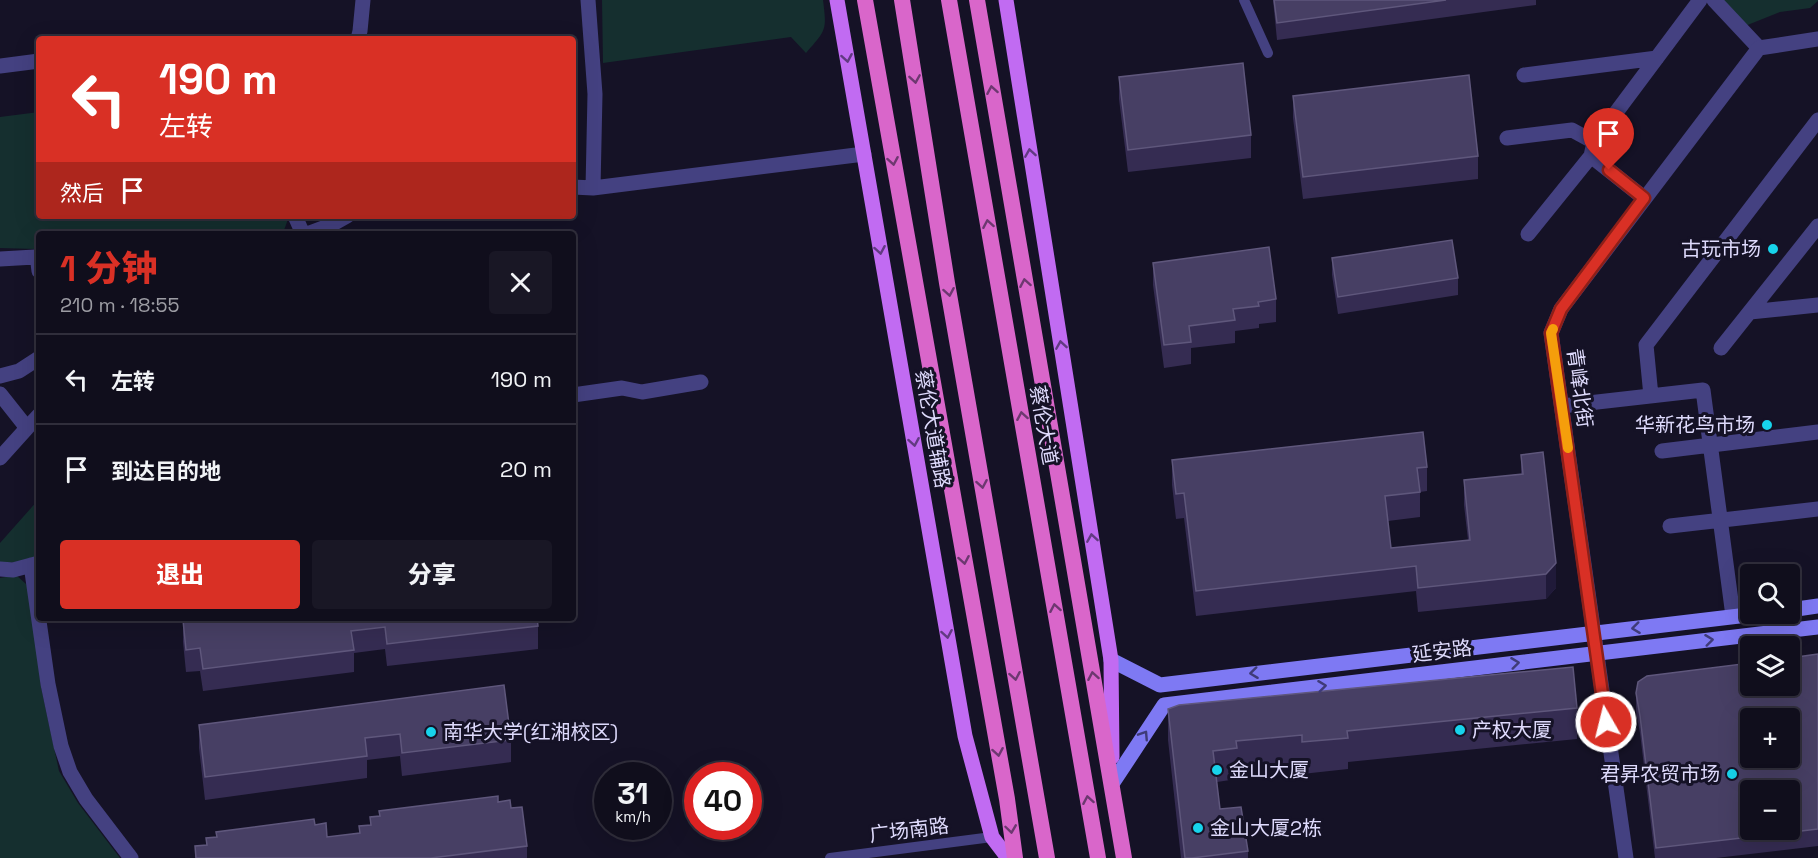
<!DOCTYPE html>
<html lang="zh">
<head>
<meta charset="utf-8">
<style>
  :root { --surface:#100e1c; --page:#191725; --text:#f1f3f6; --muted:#9c9ca3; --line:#302e3b; --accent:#d93025 }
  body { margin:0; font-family:"Space Grotesk","Noto Sans SC",sans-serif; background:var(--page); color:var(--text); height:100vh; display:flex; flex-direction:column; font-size:22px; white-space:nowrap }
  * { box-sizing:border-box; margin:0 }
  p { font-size:20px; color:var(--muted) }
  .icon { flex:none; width:33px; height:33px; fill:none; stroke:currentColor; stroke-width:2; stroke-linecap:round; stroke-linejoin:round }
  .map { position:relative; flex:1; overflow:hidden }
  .panel { position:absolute; left:36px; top:231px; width:540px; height:390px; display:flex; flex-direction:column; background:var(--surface); border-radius:6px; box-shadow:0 6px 24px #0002,0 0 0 2px var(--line) }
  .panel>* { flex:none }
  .banner { position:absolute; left:36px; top:36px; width:540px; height:183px; border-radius:6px; box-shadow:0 6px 24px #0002,0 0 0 2px var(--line); background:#d93025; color:#fff; overflow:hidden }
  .buttons { position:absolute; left:1740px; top:564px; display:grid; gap:12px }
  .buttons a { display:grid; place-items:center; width:60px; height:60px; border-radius:6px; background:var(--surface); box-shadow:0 6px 24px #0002,0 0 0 2px var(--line); font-size:30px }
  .speed { position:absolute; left:594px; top:762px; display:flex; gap:12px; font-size:30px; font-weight:700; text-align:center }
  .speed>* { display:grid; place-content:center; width:78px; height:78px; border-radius:50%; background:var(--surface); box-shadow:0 6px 24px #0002,0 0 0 2px var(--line); line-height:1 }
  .speed small { font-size:15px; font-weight:400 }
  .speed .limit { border:9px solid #d22; background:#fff; color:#111 }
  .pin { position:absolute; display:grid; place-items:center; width:51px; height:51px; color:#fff; margin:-62px -26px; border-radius:50% 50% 50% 0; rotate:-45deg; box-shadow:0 0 6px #0007 }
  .pin .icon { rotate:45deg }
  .me { position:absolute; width:66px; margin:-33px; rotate:352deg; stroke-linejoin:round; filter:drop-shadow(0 0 4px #0008) }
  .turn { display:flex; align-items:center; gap:21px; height:126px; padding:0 24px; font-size:27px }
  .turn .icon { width:78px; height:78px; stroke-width:2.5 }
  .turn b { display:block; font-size:42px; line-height:51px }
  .then { display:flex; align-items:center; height:57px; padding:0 24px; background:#0003; gap:12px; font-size:22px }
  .round { display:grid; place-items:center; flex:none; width:63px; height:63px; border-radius:6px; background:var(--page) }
  .overview { display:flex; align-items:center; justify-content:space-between; height:102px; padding:0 24px }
  h1 { font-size:36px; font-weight:800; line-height:45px; color:var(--accent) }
  .button { display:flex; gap:12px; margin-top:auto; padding:12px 24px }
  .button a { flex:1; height:69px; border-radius:6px; background:var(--accent); color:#fff; font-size:24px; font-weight:800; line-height:69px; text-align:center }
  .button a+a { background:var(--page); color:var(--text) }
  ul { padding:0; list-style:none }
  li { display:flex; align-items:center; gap:18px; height:90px; padding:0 24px; border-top:2px solid var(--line) }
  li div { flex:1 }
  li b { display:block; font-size:22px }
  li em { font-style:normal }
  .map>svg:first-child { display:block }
</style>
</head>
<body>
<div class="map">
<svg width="1818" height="858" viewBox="0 0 1818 858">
  <rect width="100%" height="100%" fill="#151226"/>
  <path fill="#152f2f" d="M 602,0 L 823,0 C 827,31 826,30 806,53 L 791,37 L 603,63 Z
    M 1721,0 L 1818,0 L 1818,1 L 1810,8 L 1780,12 L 1745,26 Z
    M 39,112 L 39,216 L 287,216 L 287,222 L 283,233 L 39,234 L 39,253 L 35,249 L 0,248 L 0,117 Z
    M 39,499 L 39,557 L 24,561 L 0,564 L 0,543 Z
    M 16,575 L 26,584 L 29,590 L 41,687 L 59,771 L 78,803 L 120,858 L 0,858 L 0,578 Z"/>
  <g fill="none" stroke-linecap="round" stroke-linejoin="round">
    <path stroke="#444181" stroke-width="10" d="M 1244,0 L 1268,53
      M 830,858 L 992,837"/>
    <path stroke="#444181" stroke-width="15" d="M 588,0 L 595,94 L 593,188
      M 1714,0 L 1759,48
      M 358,39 L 360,31 L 363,0
      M 0,66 L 39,61
      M 1524,75 L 1657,58
      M 1507,138 L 1572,130 L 1594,142
      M 573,187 L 593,188 L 864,154
      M 1644,198 L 1591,156 L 1594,142 L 1700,0
      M 295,216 L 303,234
      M 307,234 L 331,225 L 347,216
      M 1528,234 L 1591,156
      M 0,259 L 35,257 L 38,263 L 39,271
      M 1750,312 L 1818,305
      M 1721,348 L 1818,226
      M 0,376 L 19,371 L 39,358
      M 0,394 L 27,428 L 39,415
      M 573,395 L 622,388 L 642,392 L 701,382
      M 1651,396 L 1646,345 L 1818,120
      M 1562,406 L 1703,390 L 1733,616
      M 1662,451 L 1818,432
      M 0,458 L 27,428
      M 1670,526 L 1818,509
      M 31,565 L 48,684 L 61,746 L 70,772 L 86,799 L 131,858
      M 0,569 L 13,570 L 39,563"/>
    <path stroke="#444181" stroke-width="15" d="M 1626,858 L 1551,333 L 1561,309 L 1759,48 L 1818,39"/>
    <path stroke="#7e79f3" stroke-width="15" d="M 1790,610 L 1818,606
      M 1111,660 L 1160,685 L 1756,614
      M 1112,784 L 1164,705 L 1818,627"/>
    <path stroke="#c16bf2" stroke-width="15" d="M 837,0 L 965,736 L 992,837 L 1008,858
      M 1006,0 L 1111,660 L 1112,757"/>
    <path stroke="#d966ca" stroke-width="16" d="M 865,0 L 1007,799 L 1015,858
      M 902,0 L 947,283 L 1047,858
      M 949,0 L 1098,858
      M 977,0 L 1124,858"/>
  </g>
  <path fill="#352c52" d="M 1273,0 L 1536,0 L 1536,5 L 1277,40 Z
    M 1119,77 L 1251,135 L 1251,158 L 1128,172 L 1119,99 Z
    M 1293,96 L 1478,156 L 1478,179 L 1303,199 L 1293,118 Z
    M 1332,258 L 1458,278 L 1458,295 L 1338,314 L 1332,275 Z
    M 1153,263 L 1276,299 L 1276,322 L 1259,324 L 1259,328 L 1235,331 L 1235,343 L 1191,348 L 1191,364 L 1164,368 L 1153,285 Z
    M 1521,455 L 1556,588 L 1546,599 L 1418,612 L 1416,591 L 1196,616 L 1184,518 L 1176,519 L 1172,485 L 1172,460 L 1427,467 L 1427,491 L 1420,492 L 1420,517 L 1388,521 L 1391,548 L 1468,540 L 1464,505 L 1464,480 L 1521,474 Z
    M 183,620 L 538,626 L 538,649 L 387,666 L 385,649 L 354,653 L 354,672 L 203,691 L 200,671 L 186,672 L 183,642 Z
    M 1818,654 L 1818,846 L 1716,858 L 1655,858 L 1640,733 L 1636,711 L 1636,693 Z
    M 504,685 L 511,740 L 511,762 L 402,776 L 400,756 L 367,760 L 367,778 L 205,800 L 199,748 L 199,725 Z
    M 1577,708 L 1577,739 L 1348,762 L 1348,769 L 1302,774 L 1302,766 L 1237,772 L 1237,779 L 1217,782 L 1220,809 L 1248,851 L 1248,858 L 1181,858 L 1168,740 L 1168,709 Z
    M 498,802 L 511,808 L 527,846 L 527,858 L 195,858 L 195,846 L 206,845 L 206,838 L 216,837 L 216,832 L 315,825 L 327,837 L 359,833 L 359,826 L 370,825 L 370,817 L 379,816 L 379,811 Z"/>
  <path fill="#201a39" d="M 1556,563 L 1556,588 L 1546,599 L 1546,574 Z"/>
  <path fill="#473f64" stroke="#5f577c" stroke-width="1.5" fill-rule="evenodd" d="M 1274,0 L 1446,0 L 1277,23 Z
    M 1243,63 L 1251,135 L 1128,150 L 1119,77 Z
    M 1469,75 L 1478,156 L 1303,177 L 1293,96 Z
    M 1452,240 L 1458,278 L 1338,297 L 1332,258 Z
    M 1269,247 L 1276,299 L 1258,302 L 1259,306 L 1233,309 L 1235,320 L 1189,326 L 1191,342 L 1164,345 L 1153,263 Z
    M 1423,432 L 1427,467 L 1417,468 L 1420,492 L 1385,496 L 1391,548 L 1470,540 L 1464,480 L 1523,474 L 1521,455 L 1543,452 L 1556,563 L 1546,574 L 1418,588 L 1416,566 L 1196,591 L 1184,493 L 1176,494 L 1172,460 Z
    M 196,618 L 537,618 L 538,626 L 387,644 L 385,627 L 351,631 L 354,650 L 203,669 L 200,648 L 186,650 L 183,620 Z
    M 1818,654 L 1818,829 L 1656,848 L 1640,716 L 1636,693 L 1638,682 L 1647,676 L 1750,663 L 1750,686 L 1790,686 L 1790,658 ZM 1750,718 L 1790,718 L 1790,758 L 1750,758 ZM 1750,790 L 1790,790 L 1790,830 L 1750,830 Z
    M 1573,667 L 1577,708 L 1347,731 L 1348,738 L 1302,742 L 1302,735 L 1236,741 L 1237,748 L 1213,751 L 1220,809 L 1241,807 L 1248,851 L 1192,858 L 1185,858 L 1168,709 L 1179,705 Z
    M 504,685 L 511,740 L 402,753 L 400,734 L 365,738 L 367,756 L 205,777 L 199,725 Z
    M 498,796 L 498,802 L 510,800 L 511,808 L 522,807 L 527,846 L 431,858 L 196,858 L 195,846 L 207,845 L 206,838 L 217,837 L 216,832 L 314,819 L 315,825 L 326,823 L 327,837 L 360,833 L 359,826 L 371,825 L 370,817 L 380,816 L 379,811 Z"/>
  <defs><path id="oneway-chevron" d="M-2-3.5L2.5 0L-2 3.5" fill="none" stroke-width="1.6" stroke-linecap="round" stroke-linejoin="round" transform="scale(1.5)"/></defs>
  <g stroke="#623a82">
    <use href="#oneway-chevron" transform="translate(847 58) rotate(80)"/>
    <use href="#oneway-chevron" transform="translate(1030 153) rotate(-99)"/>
    <use href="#oneway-chevron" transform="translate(880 250) rotate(80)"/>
    <use href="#oneway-chevron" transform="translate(1061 345) rotate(-99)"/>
    <use href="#oneway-chevron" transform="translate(914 442) rotate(80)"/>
    <use href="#oneway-chevron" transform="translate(1092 538) rotate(-99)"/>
    <use href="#oneway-chevron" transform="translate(947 634) rotate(80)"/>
  </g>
  <g stroke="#6d3870">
    <use href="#oneway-chevron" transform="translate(915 79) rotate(81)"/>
    <use href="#oneway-chevron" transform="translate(992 90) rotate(-100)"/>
    <use href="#oneway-chevron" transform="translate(893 161) rotate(80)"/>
    <use href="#oneway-chevron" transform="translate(988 224) rotate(-100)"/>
    <use href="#oneway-chevron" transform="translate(1025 283) rotate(-100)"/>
    <use href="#oneway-chevron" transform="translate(949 292) rotate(80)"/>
    <use href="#oneway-chevron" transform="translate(1022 416) rotate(-100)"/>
    <use href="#oneway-chevron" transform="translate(982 484) rotate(80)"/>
    <use href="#oneway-chevron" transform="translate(964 560) rotate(80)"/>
    <use href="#oneway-chevron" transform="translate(1055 608) rotate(-100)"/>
    <use href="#oneway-chevron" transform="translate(1015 676) rotate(80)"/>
    <use href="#oneway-chevron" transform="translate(1093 676) rotate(-100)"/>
    <use href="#oneway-chevron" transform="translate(998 752) rotate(80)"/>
    <use href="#oneway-chevron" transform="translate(1088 800) rotate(-100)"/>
    <use href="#oneway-chevron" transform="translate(1011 829) rotate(82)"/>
  </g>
  <g stroke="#3f3b78">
    <use href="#oneway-chevron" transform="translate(1636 628) rotate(173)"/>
    <use href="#oneway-chevron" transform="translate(1709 640) rotate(-7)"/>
    <use href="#oneway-chevron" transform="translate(1515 663) rotate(-7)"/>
    <use href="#oneway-chevron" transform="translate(1254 673) rotate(173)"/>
    <use href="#oneway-chevron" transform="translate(1322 686) rotate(-7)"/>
    <use href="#oneway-chevron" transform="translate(1144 735) rotate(-57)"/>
  </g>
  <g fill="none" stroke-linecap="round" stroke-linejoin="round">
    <g stroke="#8d1f18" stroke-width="15">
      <path id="route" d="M 1606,722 L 1551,333 L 1561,309 L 1644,198 L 1609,170"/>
    </g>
    <use href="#route" stroke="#d93025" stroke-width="10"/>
    <path stroke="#f59e0b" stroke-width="10" d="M 1553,329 L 1551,333 L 1568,448"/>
  </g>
  <g fill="#17d3eb" stroke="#151226" stroke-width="2">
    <circle cx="1773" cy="249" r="6"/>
    <circle cx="1767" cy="425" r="6"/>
    <circle cx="1460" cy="730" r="6"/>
    <circle cx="431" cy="732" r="6"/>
    <circle cx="1217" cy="770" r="6"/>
    <circle cx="1732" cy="774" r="6"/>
    <circle cx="1198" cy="828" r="6"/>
  </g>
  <g text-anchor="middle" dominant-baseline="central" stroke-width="6" stroke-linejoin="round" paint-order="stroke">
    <g font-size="20" fill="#dedafc" stroke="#151226" text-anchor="start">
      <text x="1761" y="249" text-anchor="end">古玩市场</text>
      <text x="1755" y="425" text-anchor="end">华新花鸟市场</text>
      <text x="1472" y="730">产权大厦</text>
      <text x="443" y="732">南华大学(红湘校区)</text>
      <text x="1229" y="770">金山大厦</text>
      <text x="1720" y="774" text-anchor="end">君昇农贸市场</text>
      <text x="1210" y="828">金山大厦2栋</text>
    </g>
    <g font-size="20" fill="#dedafc" stroke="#151226">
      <text transform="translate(1580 388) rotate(82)">青峰北街</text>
      <text transform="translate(1044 425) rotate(80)">蔡伦大道</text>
      <text transform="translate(933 429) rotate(80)">蔡伦大道辅路</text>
      <text transform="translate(1442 651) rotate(-7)">延安路</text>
      <text transform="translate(909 830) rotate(-7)">广场南路</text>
    </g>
  </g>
</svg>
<div class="buttons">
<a><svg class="icon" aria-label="search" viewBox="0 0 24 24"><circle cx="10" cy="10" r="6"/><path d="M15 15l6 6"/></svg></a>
<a><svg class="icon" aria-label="layers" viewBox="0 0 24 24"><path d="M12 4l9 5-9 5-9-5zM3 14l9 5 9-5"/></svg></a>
<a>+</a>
<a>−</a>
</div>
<div class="speed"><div>31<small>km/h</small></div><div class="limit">40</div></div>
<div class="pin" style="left:1609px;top:170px;background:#d93025"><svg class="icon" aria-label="arrive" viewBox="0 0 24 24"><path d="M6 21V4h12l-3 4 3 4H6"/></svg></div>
<svg class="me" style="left:1606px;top:722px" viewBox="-20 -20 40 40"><circle r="17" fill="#d93025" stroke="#fff" stroke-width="3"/><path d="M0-11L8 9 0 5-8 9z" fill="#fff"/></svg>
<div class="banner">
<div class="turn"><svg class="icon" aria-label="left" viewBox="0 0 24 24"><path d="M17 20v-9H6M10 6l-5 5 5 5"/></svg><div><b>190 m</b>左转</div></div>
<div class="then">然后<svg class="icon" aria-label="arrive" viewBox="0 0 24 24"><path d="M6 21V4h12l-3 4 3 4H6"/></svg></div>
</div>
<section class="panel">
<div class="overview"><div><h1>1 分钟</h1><p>210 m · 18:55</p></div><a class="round"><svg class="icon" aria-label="close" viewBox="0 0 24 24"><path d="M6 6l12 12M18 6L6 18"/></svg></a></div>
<ul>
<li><svg class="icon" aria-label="left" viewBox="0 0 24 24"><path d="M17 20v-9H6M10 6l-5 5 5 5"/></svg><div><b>左转</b></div><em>190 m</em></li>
<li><svg class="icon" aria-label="arrive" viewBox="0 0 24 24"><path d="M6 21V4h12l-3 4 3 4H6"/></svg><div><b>到达目的地</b></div><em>20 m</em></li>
</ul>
<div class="button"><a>退出</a><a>分享</a></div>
</section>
</div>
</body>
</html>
